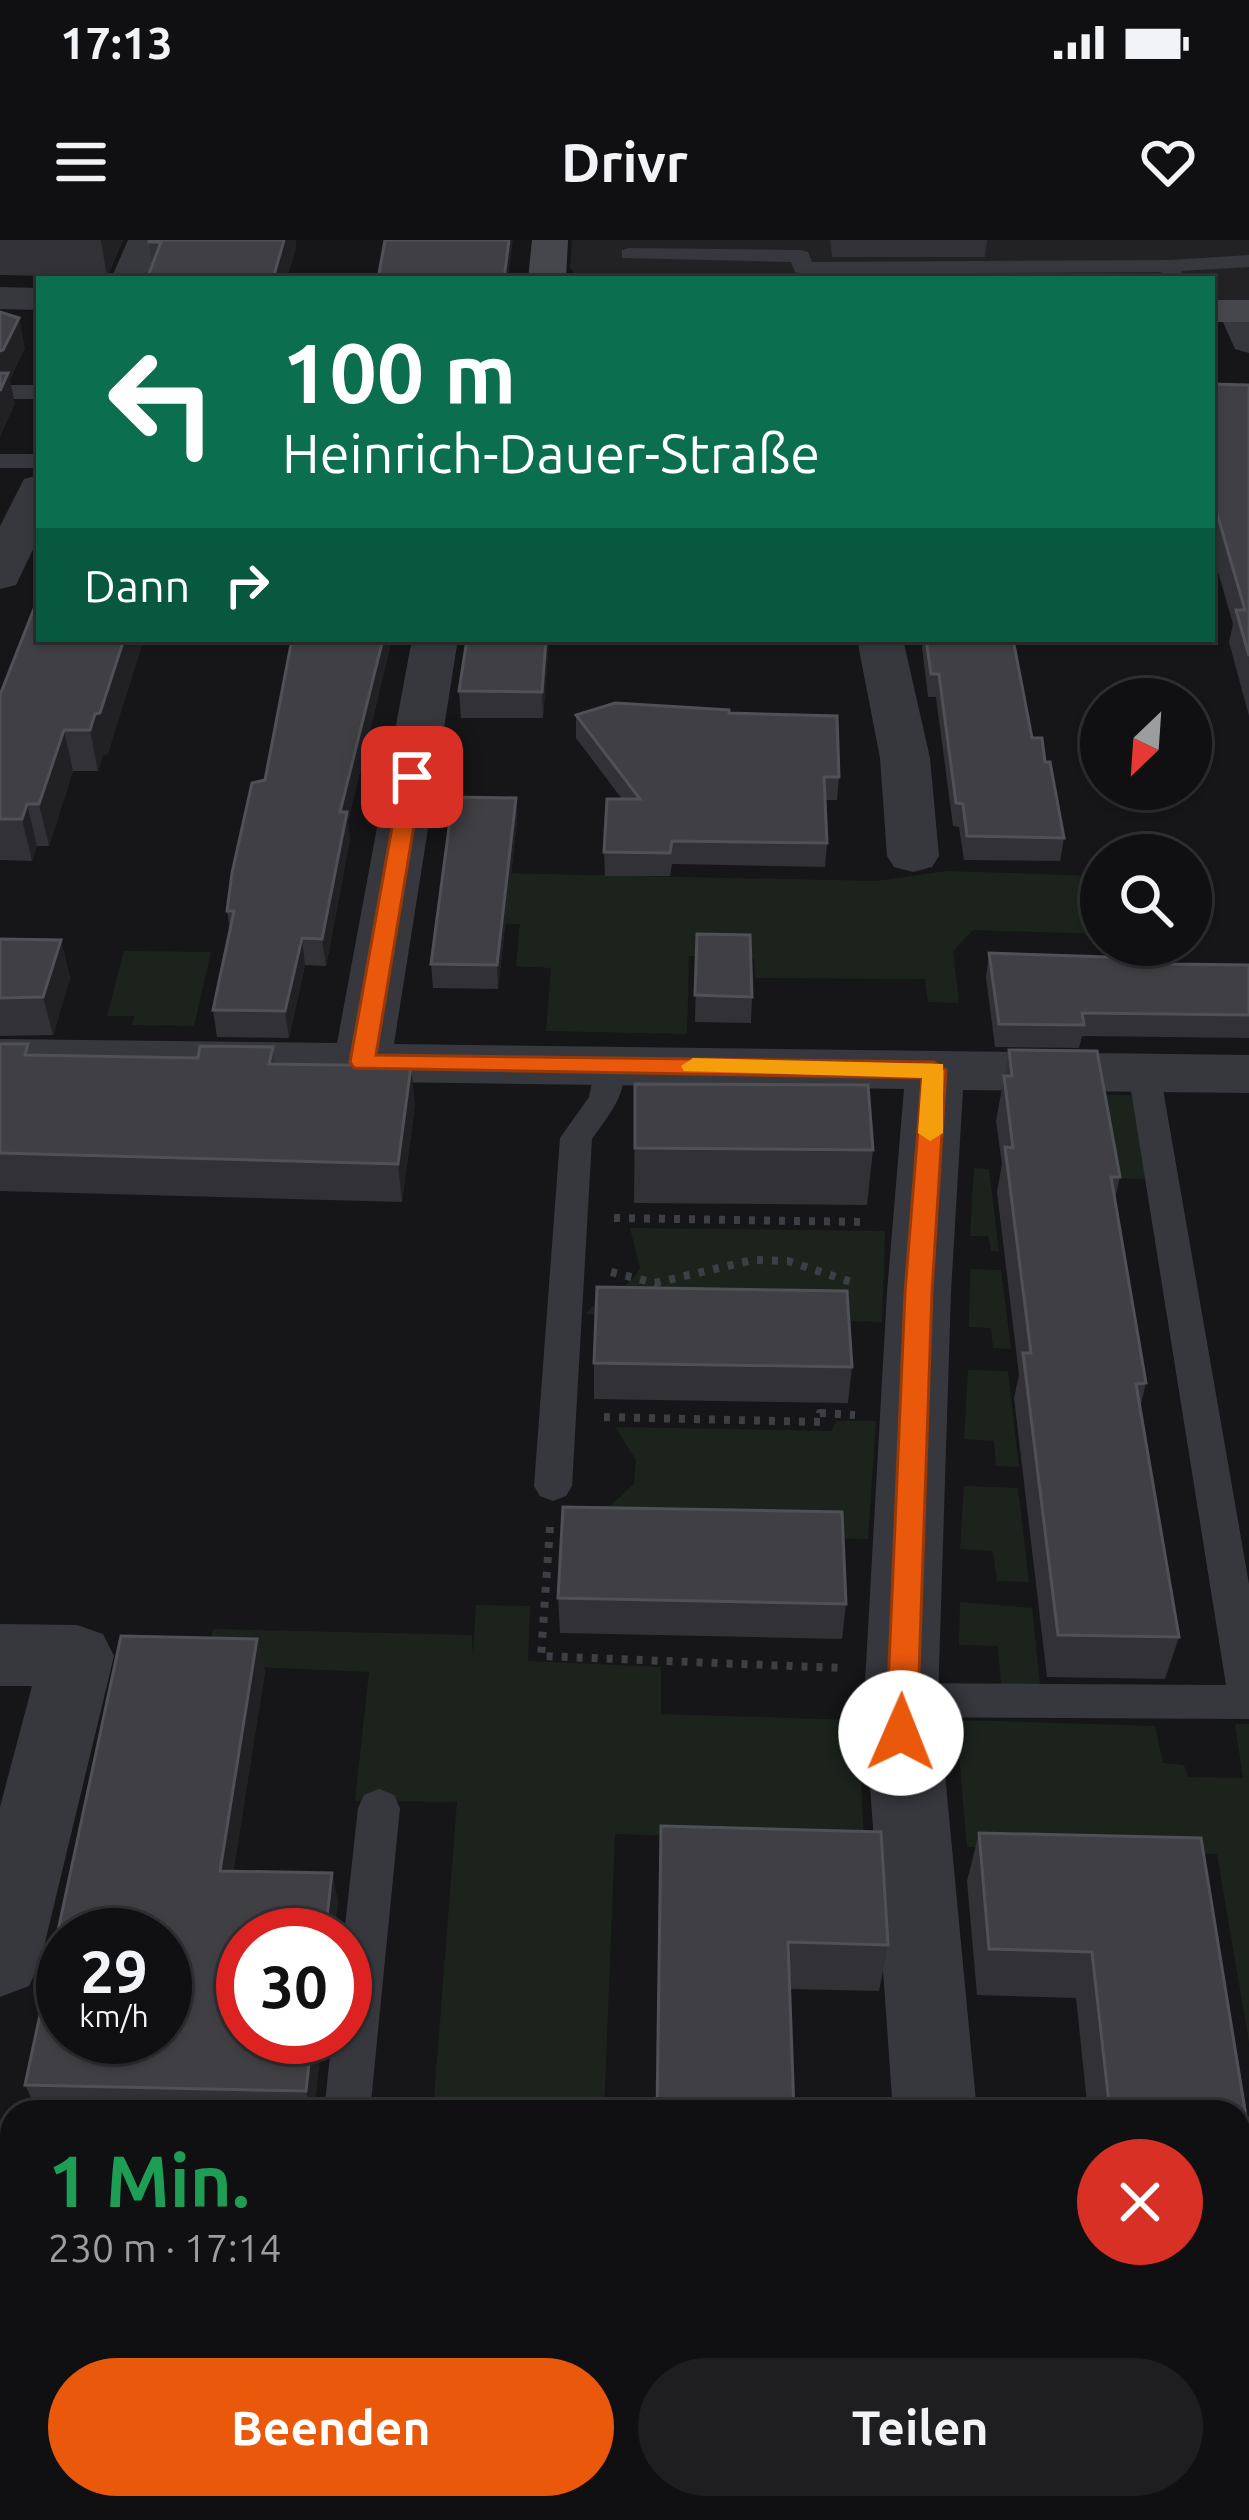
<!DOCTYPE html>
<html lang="de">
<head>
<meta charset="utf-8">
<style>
  :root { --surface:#101012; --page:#1e1e20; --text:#f1f3f6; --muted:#9c9d9f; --line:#303032; --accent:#ea580c }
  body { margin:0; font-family:Ubuntu,sans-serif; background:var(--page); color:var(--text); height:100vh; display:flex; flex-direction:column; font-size:45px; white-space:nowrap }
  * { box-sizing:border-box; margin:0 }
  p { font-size:39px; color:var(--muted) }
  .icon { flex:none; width:66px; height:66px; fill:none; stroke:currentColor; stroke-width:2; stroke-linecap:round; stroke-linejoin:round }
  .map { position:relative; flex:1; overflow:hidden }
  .details { position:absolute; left:0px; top:1860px; width:1251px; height:420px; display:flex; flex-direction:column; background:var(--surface); border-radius:36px 36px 0 0; box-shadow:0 3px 9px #0004,0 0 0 3px var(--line) }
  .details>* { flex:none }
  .banner { position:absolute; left:36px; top:36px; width:1179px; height:366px; border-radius:0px; box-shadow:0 3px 9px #0004,0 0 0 3px var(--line); background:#0b6e4f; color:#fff; overflow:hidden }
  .needle { width:78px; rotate:205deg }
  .buttons { position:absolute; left:1080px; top:438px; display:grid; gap:24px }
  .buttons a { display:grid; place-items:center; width:132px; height:132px; border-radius:50%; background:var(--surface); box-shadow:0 3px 9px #0004,0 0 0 3px var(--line); font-size:60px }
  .speed { position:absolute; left:36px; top:1668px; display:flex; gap:24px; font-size:60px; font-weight:700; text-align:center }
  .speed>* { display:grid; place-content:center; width:156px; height:156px; border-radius:50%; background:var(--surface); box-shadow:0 3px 9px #0004,0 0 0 3px var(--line); line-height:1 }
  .speed small { font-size:30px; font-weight:400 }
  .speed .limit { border:18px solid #d22; background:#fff; color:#111 }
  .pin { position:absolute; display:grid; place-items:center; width:102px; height:102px; color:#fff; margin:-51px; border-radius:24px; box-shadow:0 6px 18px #0006 }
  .me { position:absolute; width:132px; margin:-66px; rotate:1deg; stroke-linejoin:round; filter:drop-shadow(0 0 9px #0008) }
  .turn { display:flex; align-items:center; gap:42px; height:252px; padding:0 48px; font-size:54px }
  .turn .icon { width:156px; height:156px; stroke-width:2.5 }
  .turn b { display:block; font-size:84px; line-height:102px }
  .then { display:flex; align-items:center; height:114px; padding:0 48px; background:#0003; gap:24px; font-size:45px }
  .round { display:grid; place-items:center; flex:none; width:126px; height:126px; border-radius:63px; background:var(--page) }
  .headline { display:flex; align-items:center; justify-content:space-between; height:204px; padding:0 48px }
  h1 { font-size:72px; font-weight:600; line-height:90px; color:#1e9e55 }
  .button { display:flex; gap:24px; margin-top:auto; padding:24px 48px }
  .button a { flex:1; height:138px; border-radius:72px; background:var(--accent); color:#fff; font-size:48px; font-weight:600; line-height:138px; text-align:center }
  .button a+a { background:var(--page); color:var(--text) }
  .status { display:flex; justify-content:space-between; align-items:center; height:84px; padding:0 60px; background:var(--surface); direction:ltr }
  .status svg { height:33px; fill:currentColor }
  header { display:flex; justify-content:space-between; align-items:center; height:156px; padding:0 48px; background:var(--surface); font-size:54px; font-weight:600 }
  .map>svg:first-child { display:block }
</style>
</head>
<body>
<div class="status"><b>17:13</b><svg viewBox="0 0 49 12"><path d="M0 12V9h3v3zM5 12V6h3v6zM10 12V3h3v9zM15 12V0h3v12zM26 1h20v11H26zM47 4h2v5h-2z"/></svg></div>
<header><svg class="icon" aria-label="menu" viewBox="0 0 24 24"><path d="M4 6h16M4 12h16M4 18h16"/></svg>Drivr<svg class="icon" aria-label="heart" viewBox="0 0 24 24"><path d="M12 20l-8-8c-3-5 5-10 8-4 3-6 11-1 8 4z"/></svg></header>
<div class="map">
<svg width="1249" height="2280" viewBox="0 0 1249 2280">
  <rect width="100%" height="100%" fill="#161618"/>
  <path fill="#222225" d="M 572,0 L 1249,0 L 1249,61 L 1212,61 L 1212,39 L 580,39 L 570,28 Z
    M 12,2101 L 12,2268 L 1239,2268 L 1239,2133 L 1249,2134 L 1249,2280 L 0,2280 L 0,2105 L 11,2106 Z"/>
  <path fill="#1c231d" d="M 947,631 L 1101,636 L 1101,694 L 973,690 L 953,711 L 959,763 L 928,762 L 925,739 L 755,738 L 754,718 L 689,716 L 687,794 L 546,791 L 551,728 L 516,726 L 520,684 L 439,682 L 446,632 L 877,641 Z
    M 124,711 L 211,712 L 194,786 L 132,785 L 134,776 L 107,776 Z
    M 1093,855 L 1135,855 L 1148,939 L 1106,938 Z
    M 974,928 L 989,929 L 999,1012 L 991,1011 L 988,996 L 970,996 Z
    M 630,988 L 885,991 L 882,1082 L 586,1074 C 601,1052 626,1054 640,1028 Z
    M 970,1029 L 1001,1030 L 1011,1109 L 993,1108 L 991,1088 L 969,1087 Z
    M 968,1130 L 1008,1131 L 1019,1227 L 996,1226 L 994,1201 L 964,1199 Z
    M 836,1181 L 876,1181 L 868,1299 L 574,1292 L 578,1271 L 611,1265 L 634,1244 L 636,1220 L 615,1187 L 831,1191 Z
    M 964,1246 L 1018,1248 L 1029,1342 L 997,1341 L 993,1311 L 960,1309 Z
    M 960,1362 L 1032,1368 L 1040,1445 L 1001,1444 L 998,1406 L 959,1405 Z
    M 476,1365 L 530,1366 L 528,1421 L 661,1427 L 661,1474 L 858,1480 L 864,1601 L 615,1594 L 604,1872 L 433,1872 L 457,1562 L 355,1561 L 369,1432 L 206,1425 L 213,1389 L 472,1395 L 473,1419 Z
    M 956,1480 L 1155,1486 L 1163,1523 L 1184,1525 L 1188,1537 L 1243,1538 L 1235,1484 L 1249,1484 L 1249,1802 L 1217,1614 L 967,1607 Z"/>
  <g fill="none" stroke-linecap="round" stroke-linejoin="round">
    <path stroke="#3d3f44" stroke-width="8" stroke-dasharray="6 9" stroke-linecap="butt" d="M 614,978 L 863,982
      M 611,1032 L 655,1043 L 753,1020 L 788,1021 L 857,1044
      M 604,1177 L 820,1182 L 820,1173 L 855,1175
      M 550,1287 L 541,1416 L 841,1428"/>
    <path fill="#37383d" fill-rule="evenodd" d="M 629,8 L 801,10 L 808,12 L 812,22 L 1170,20 L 1249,15 L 1249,27 L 1181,31 L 1183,39 L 1163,39 L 1161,32 L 802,34 L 795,32 L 791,22 L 622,18 L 622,10 Z
      M 0,145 L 39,145 L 39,159 L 0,159 Z
      M 0,214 L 39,214 L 39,228 L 0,228 Z
      M 608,814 L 619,817 C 634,847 609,875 592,899 L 572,1246 L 566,1256 L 553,1261 L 540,1256 L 534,1246 L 560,898 L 589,857 L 597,817 Z
      M 1144,822 L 1155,825 L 1160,832 L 1249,1344 L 1249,1479 L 901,1477 L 887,1472 L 881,1460 L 887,1448 L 901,1443 L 1226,1445 L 1128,832 L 1133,825 Z
      M 379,1549 L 394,1555 L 400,1568 L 370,1872 L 324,1872 L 332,1797 L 345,1797 L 344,1695 L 358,1568 L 364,1555 Z"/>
    <path fill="#37383d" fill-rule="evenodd" d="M 128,0 L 164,0 L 149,39 L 111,39 Z
      M 0,47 L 39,48 L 39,70 L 0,69 Z
      M 1237,60 L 1249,63 L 1249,113 L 1235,109 L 1218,71 L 1223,63 Z
      M 39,235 L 39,297 L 16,345 L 0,349 L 0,286 L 24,239 Z
      M 412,399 L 458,399 L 394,804 L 1249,815 L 1249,853 L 963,850 L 951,1052 L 938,1460 L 977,1872 L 893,1872 L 864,1460 L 887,1052 L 904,849 L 0,837 L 0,799 L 337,803 Z
      M 857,399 L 903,399 L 930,518 L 939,616 L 932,627 L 913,632 L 894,627 L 887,616 L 880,518 Z
      M 0,1384 L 77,1385 L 103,1394 L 114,1416 L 41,1719 L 29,1746 L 0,1757 L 0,1567 L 32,1446 L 0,1446 Z
      M 0,1943 L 12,1943 L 12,2031 L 0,2031 Z
      M 1239,1982 L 1249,1982 L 1249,2070 L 1239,2070 Z"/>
    <path fill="#45474d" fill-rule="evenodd" d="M 532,0 L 568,0 L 566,39 L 528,39 Z
      M 1212,60 L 1249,60 L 1249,82 L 1212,82 Z"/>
  </g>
  <path fill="#323236" d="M 0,0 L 123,0 L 107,37 L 0,35 Z
    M 830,0 L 987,0 L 985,17 L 832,17 Z
    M 149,2 L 296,7 L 287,39 L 147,39 L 152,25 Z
    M 1212,144 L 1249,145 L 1249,476 L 1229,402 L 1233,384 L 1212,311 Z
    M 39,356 L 108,514 L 103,515 L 98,531 L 73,531 L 49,606 L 37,606 L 32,621 L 0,620 L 0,455 Z
    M 292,399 L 392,399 L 348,581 L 350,599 L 326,726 L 305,725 L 289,798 L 217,797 L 213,770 L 230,690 L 227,671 L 265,540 Z
    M 467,399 L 549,399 L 543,478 L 461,478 L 459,451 Z
    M 921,399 L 1013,399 L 1032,498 L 1045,522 L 1064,598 L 1060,621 L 964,620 L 959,587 L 953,586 L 936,457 L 928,457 Z
    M 729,473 L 839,537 L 837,560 L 825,560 L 827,603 L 825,627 L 672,624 L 670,636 L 605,636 L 604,612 L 622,559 L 576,498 L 576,475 Z
    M 516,558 L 517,581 L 498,749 L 433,748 L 431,724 Z
    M 697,694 L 752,757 L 751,783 L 695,782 Z
    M 0,699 L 61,700 L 70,738 L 53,795 L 0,796 Z
    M 989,713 L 1171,724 L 1249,725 L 1249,798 L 1082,796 L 1079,808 L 995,807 L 986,737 Z
    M 0,804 L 31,815 L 198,818 L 273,807 L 275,824 L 415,864 L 402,962 L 0,951 Z
    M 1009,810 L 1120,937 L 1115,959 L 1146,1143 L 1140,1168 L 1179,1397 L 1165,1439 L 1047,1437 L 1014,1158 L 1019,1135 L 997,952 L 1002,924 L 996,881 Z
    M 635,844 L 873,910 L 867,965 L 634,963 Z
    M 594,1123 L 852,1127 L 848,1163 L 594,1159 Z
    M 558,1358 L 846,1364 L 842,1399 L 560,1393 Z
    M 257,1399 L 265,1432 L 233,1631 L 332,1633 L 338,1663 L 243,1797 L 322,1797 L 314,1872 L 38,1872 L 25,1845 Z
    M 661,1586 L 888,1705 L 879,1751 L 790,1749 Z
    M 979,1593 L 1201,1598 L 1249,1886 L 1249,1898 L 1239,1916 L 1239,1872 L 1088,1872 L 1076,1758 L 977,1755 L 967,1641 Z
    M 933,2268 L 1076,2268 L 1211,2280 L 930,2280 Z"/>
  <path fill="#212124" d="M 101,0 L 123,0 L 107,37 L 101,1 Z
    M 284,0 L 296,0 L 296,7 L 287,39 L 273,39 Z
    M 509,0 L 513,0 L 508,39 L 504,39 Z
    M 19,78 L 25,108 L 10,140 L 15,164 L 0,197 L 0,111 Z
    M 124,399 L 144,399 L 108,514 L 103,515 L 98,531 L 90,490 Z
    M 383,399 L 392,399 L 348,581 L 350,599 L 326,726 L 322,699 L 340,572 Z
    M 546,399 L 549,399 L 543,478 L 542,452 Z
    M 64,490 L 73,531 L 49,606 L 39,564 Z
    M 516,558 L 517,581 L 498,749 L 497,725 Z
    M 27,564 L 37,606 L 32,621 L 22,579 Z
    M 302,698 L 305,725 L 289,798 L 285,771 Z
    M 61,700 L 70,738 L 53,795 L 43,757 Z
    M 411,826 L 415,864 L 402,962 L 398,924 Z
    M 257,1399 L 265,1432 L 229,1661 L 220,1631 Z
    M 332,1633 L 338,1663 L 334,1695 L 325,1695 Z
    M 312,1797 L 322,1797 L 314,1872 L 311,1872 L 306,1851 Z"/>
  <path fill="#3f3f44" stroke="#4f5156" stroke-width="3" fill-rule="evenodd" d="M 149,0 L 284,0 L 273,39 L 147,39 L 161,2 L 149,2 Z
    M 385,0 L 509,0 L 504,39 L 378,39 Z
    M 0,72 L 19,78 L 3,110 L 0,111 Z
    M 0,133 L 8,133 L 0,151 Z
    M 1212,144 L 1249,145 L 1249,416 L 1236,370 L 1245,370 L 1212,256 Z
    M 39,356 L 39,399 L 124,399 L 100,473 L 95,474 L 90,490 L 64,490 L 39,564 L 27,564 L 22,579 L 0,579 L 0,455 Z
    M 292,399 L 383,399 L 340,572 L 347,572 L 322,699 L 302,698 L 285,771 L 213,770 L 234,671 L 227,671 L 232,633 L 252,543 L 265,540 Z
    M 467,399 L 546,399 L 542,452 L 459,451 Z
    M 926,399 L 1013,399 L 1032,498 L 1042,498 L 1045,522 L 1050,522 L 1064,598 L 967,596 L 963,564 L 956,563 L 939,434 L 931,434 Z
    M 615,463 L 729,470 L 729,473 L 837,476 L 839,537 L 824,537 L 827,603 L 672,601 L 670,613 L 604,612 L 607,559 L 640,559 L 576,475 Z
    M 453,557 L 516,558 L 497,725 L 431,724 Z
    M 697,694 L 750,695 L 752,757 L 695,755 Z
    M 0,699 L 61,700 L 43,757 L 0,758 Z
    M 989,713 L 1170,719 L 1171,724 L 1249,725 L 1249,775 L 1082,773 L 1084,785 L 999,784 Z
    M 0,804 L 28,804 L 25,815 L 198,818 L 200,806 L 273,807 L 269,824 L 411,826 L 398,924 L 0,913 Z
    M 1009,810 L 1097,811 L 1120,937 L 1111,937 L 1146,1143 L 1136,1144 L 1179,1397 L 1058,1395 L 1023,1113 L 1031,1113 L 1005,907 L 1013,908 L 1004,836 L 1012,836 Z
    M 635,844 L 868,845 L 873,910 L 635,908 Z
    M 597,1047 L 847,1051 L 852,1127 L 594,1123 Z
    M 563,1267 L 842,1272 L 846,1364 L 558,1358 Z
    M 121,1396 L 257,1399 L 220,1631 L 332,1633 L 325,1695 L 243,1695 L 243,1797 L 312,1797 L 306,1851 L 25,1845 ZM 63,1695 L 165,1695 L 165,1797 L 63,1797 Z
    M 661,1586 L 881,1592 L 888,1705 L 788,1702 L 794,1872 L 657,1872 Z
    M 979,1593 L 1201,1598 L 1249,1895 L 1239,1895 L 1239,1872 L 1110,1872 L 1092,1712 L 989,1709 Z
    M 424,2268 L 634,2268 L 634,2280 L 423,2280 Z
    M 938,2268 L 1076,2268 L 1211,2280 L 938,2280 Z"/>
  <path fill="#ea580c" stroke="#983908" stroke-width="3" d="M 412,531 L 422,537 L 376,815 L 934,822 L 946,830 L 932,1052 L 917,1493 L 912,1502 L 901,1506 L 890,1502 L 886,1493 L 905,1052 L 922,838 L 354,828 L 350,822 L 401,537 Z"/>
  <path fill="#f59e0b" d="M 693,818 L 943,824 L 943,893 L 930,901 L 918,893 L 922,838 L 684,831 L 681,826 Z"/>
</svg>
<div class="buttons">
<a><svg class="needle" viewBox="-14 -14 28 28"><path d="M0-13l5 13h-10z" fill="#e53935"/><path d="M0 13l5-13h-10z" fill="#9c9d9f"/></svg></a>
<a><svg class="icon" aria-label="search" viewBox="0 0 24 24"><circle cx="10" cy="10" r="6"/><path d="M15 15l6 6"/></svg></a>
</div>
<div class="speed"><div>29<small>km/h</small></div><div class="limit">30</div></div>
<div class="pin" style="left:412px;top:537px;background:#d93025"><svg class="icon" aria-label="arrive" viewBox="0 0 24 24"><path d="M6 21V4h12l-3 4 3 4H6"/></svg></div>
<svg class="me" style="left:901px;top:1493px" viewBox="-20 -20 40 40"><circle r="19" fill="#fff"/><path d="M0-13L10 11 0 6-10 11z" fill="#ea580c"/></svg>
<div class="banner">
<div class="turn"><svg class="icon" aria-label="left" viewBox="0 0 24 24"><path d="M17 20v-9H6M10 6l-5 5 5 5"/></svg><div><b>100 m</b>Heinrich-Dauer-Straße</div></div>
<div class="then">Dann<svg class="icon" aria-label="right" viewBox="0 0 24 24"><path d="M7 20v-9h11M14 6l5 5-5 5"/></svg></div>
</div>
<section class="details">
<div class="headline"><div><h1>1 Min.</h1><p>230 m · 17:14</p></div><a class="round" style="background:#d93025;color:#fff"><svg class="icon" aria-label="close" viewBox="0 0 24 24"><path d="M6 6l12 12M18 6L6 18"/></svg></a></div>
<div class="button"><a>Beenden</a><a>Teilen</a></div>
</section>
</div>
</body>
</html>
